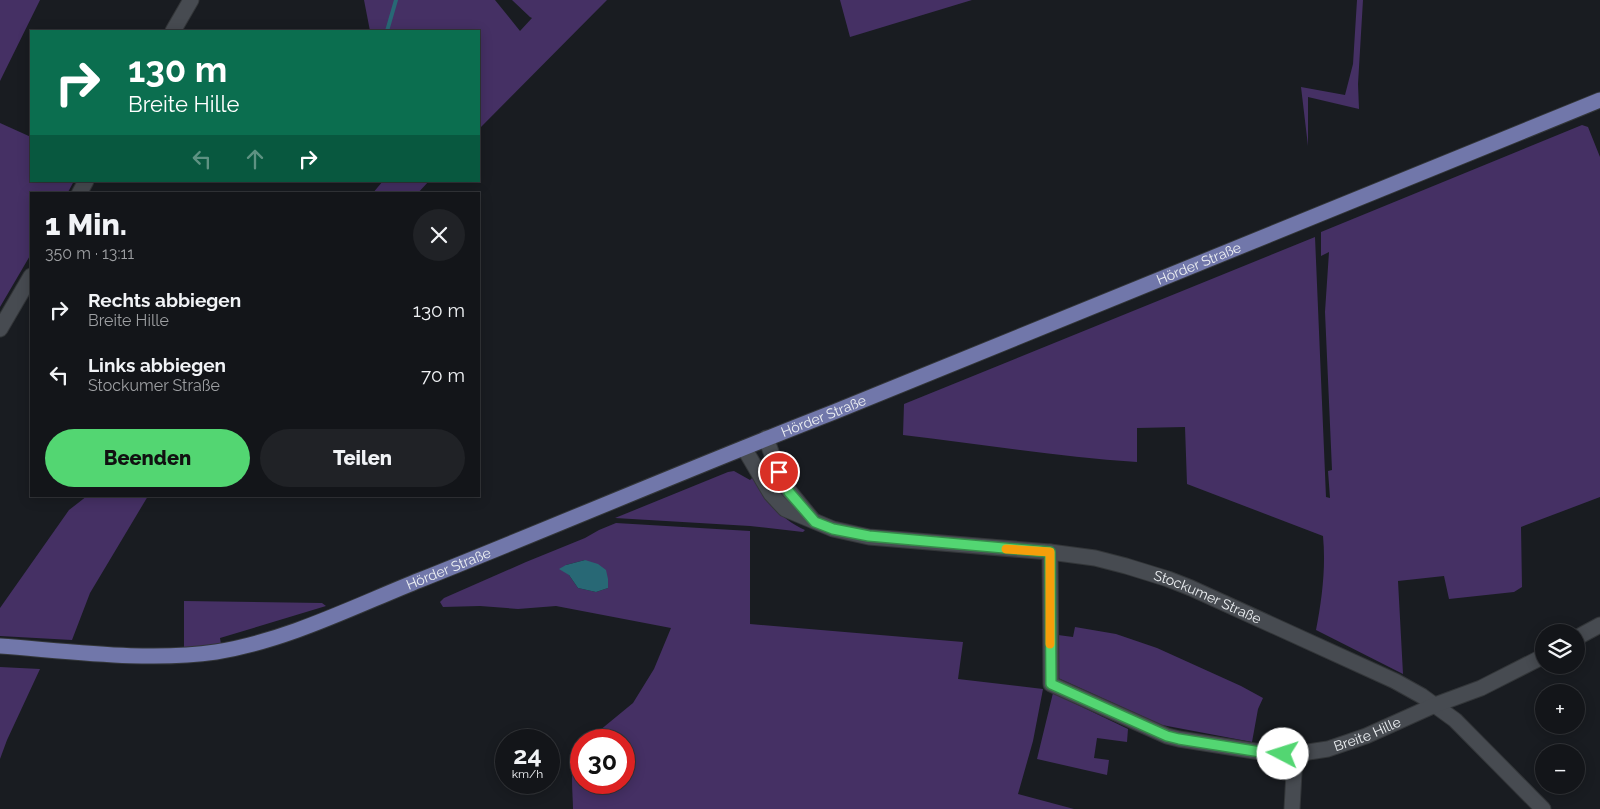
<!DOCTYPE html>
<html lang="de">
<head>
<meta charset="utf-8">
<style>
  :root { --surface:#131519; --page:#202226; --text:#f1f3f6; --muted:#9d9fa2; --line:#323438; --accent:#53d672 }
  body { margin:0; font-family:Raleway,sans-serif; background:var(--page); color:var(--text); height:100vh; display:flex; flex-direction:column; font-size:19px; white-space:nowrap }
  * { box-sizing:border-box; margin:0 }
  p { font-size:16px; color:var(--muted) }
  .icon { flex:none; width:28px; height:28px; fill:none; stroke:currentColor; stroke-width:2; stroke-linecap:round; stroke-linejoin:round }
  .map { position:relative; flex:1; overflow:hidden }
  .details { position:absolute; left:30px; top:192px; width:450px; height:305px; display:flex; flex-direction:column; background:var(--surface); border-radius:0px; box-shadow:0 2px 12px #0003,0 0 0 1px var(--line) }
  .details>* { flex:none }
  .hud { position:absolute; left:30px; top:30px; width:450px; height:152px; border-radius:0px; box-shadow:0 2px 12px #0003,0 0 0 1px var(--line); background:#0b6e4f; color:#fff; overflow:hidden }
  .controls { position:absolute; left:1535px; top:624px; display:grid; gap:10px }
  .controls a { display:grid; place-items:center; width:50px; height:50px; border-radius:50%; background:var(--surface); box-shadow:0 2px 12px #0003,0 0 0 1px var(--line); font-size:25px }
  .speed { position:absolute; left:495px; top:729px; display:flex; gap:10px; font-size:25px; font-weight:700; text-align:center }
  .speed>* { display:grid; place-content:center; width:65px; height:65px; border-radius:50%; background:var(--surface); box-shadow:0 2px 12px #0003,0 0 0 1px var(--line); line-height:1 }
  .speed small { font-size:12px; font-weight:400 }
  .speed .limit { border:8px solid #d22; background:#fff; color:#111 }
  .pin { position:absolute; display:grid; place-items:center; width:42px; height:42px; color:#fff; margin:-21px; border:2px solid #fff; border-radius:50%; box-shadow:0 1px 5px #0007 }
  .me { position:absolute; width:55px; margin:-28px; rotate:275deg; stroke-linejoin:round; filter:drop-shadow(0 0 4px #0008) }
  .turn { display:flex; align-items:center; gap:18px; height:105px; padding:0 15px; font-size:22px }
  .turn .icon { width:65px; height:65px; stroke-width:2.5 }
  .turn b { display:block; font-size:35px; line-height:42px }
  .lanes { display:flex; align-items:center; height:48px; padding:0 15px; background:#0003; justify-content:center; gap:25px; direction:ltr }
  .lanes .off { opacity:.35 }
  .round { display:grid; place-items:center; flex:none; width:52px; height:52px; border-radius:26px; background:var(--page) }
  .headline { display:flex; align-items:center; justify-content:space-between; height:85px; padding:0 15px }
  h1 { font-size:30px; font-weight:800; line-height:38px }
  .primary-button { display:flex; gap:10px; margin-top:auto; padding:10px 15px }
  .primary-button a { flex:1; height:58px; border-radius:30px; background:var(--accent); color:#111; font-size:20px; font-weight:800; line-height:58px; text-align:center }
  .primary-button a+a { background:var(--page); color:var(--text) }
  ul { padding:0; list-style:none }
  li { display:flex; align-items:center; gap:15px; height:65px; padding:0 15px }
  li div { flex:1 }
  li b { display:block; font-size:19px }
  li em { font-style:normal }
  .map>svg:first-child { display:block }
</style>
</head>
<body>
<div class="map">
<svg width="1600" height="809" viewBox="0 0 1600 809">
  <rect width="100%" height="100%" fill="#191c21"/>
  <path fill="#453064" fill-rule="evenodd" d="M 0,0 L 40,0 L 0,81 Z
    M 364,0 L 495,0 L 520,31 L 532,18 L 530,17 L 512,0 L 607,0 L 479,129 L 479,31 L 370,31 Z
    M 840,0 L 972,0 L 850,37 Z
    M 1357,0 L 1363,0 L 1358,84 L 1359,109 L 1308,97 L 1308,146 L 1301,87 L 1345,95 L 1353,64 Z
    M 0,123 L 31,137 L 31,181 L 74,181 L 67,194 L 31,194 L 31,254 L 0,307 Z
    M 1582,125 L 1588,127 L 1600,157 L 1600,497 L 1521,527 L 1522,587 L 1514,592 L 1449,599 L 1444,576 L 1398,581 L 1403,674 L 1316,630 C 1322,599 1326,567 1323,536 L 1187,484 L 1185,427 L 1137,428 L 1137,462 C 1059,457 981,444 903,435 L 904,404 L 1315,237 L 1326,497 L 1330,498 L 1328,471 L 1332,470 L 1325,312 L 1329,252 L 1321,256 L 1321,232 Z
    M 383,181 L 429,181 L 417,194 L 372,194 Z
    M 734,471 L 750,480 L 753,477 C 768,500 778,518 805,530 L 803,532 L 750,526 L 615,518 L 728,472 Z
    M 87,496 L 148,496 L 90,593 L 72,640 L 0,636 L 0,608 L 69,510 Z
    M 616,523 L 750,531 L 750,624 L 963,642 L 958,679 L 1043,689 L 1033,741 L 1018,794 L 1074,809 L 573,809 C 573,790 568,763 581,747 L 581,782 L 624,782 L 624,740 L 588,740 L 633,703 L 654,669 L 671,628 L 556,606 L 518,609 L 480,606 L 443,607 L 440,602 L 444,598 L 526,562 L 585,538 L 599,530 ZM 585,560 L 608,588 L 596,592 L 578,588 L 569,575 L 566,565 Z
    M 184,601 L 322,603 L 326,606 L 220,638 L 221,644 L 184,648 Z
    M 1075,627 L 1116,634 L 1157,648 L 1241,686 L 1263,698 L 1258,709 L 1252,742 L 1162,725 L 1058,678 L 1058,635 L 1073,637 Z
    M 0,667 L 40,669 L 7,740 L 0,759 Z
    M 1053,693 L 1128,729 L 1127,742 L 1097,738 L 1094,758 L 1109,760 L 1107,775 L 1037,759 Z"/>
  <path fill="#286875" d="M 585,560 L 598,564 L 606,570 L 608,579 L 608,588 L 596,592 L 578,588 L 569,575 L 559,569 L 566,565 Z"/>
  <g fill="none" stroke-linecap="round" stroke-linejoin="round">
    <path stroke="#286875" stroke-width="4" d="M 387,31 L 396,0"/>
    <g stroke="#333639" stroke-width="17">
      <g id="minor">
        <path d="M 173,31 L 191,0"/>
        <path d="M 79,194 L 86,181"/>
        <path d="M 0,329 L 31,276"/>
        <path d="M 766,438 L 775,463 L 789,491 L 812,519"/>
        <path id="s1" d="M 744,448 L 771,494 L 785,509 L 833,529 L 869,537 L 1050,552 L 1095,558 L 1126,566 L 1168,579 L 1191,588 L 1395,681 L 1422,696 L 1455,720 L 1543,809"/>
        <path id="s2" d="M 1050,552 L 1051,684 L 1167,736 L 1179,739 L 1267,753 L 1295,754 L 1328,749 L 1366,736 L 1435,705 L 1481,688 L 1544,656"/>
        <path d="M 1576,638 L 1600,625"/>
        <path d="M 1292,809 L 1295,754"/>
      </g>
    </g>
    <g stroke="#333639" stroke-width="17">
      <g id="major">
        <path id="s3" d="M 0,646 C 68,651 149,662 216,652 C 286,641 355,606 420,580 C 558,525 695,466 834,412 L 1600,100"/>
      </g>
    </g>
    <use href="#minor" stroke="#474b51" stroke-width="15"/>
    <use href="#major" stroke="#7177aa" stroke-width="15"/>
  </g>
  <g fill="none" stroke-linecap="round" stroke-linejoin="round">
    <g stroke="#368b4a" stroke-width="12">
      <path id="route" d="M 779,472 L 789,492 L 815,522 L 833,529 L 869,536 L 1050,552 L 1051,684 L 1167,736 L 1179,739 L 1267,753 L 1283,754"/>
    </g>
    <use href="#route" stroke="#53d672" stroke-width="9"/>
    <path stroke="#f59e0b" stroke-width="9" d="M 1006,549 L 1050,552 L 1050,644"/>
  </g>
  <g text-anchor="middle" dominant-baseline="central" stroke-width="5" stroke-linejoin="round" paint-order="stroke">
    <g font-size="14" fill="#edf0f3" stroke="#191c21">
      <text stroke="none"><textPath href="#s3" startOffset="1274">Hörder Straße</textPath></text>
      <text stroke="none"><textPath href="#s3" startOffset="869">Hörder Straße</textPath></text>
      <text stroke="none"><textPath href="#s3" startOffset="464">Hörder Straße</textPath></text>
      <text stroke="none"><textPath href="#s1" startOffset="509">Stockumer Straße</textPath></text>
      <text stroke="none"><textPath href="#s2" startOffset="464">Breite Hille</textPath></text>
    </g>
  </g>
</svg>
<div class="controls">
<a><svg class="icon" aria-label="layers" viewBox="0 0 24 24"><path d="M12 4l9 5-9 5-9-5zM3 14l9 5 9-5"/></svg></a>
<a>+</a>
<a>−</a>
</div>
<div class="speed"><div>24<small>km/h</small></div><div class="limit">30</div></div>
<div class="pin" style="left:779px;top:472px;background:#d93025"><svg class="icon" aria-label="arrive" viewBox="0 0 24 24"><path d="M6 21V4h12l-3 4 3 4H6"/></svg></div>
<svg class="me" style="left:1283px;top:754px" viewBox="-20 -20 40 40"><circle r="19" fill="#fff"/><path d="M0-13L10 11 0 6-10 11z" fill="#53d672"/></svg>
<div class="hud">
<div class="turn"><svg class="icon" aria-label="right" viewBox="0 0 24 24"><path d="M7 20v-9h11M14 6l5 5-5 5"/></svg><div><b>130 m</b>Breite Hille</div></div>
<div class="lanes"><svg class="icon off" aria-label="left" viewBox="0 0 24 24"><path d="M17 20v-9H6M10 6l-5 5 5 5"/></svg><svg class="icon off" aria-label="ahead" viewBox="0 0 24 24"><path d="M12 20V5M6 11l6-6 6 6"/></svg><svg class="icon" aria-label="right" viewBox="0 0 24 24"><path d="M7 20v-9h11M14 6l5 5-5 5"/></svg></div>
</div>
<section class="details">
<div class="headline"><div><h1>1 Min.</h1><p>350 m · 13:11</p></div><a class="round"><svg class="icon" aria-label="close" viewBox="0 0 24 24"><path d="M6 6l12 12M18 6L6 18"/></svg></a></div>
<ul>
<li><svg class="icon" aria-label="right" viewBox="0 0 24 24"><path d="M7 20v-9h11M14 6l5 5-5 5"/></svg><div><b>Rechts abbiegen</b><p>Breite Hille</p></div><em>130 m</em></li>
<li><svg class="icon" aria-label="left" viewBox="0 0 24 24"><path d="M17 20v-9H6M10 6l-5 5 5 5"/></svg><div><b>Links abbiegen</b><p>Stockumer Straße</p></div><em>70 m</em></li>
</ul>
<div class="primary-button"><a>Beenden</a><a>Teilen</a></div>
</section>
</div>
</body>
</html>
